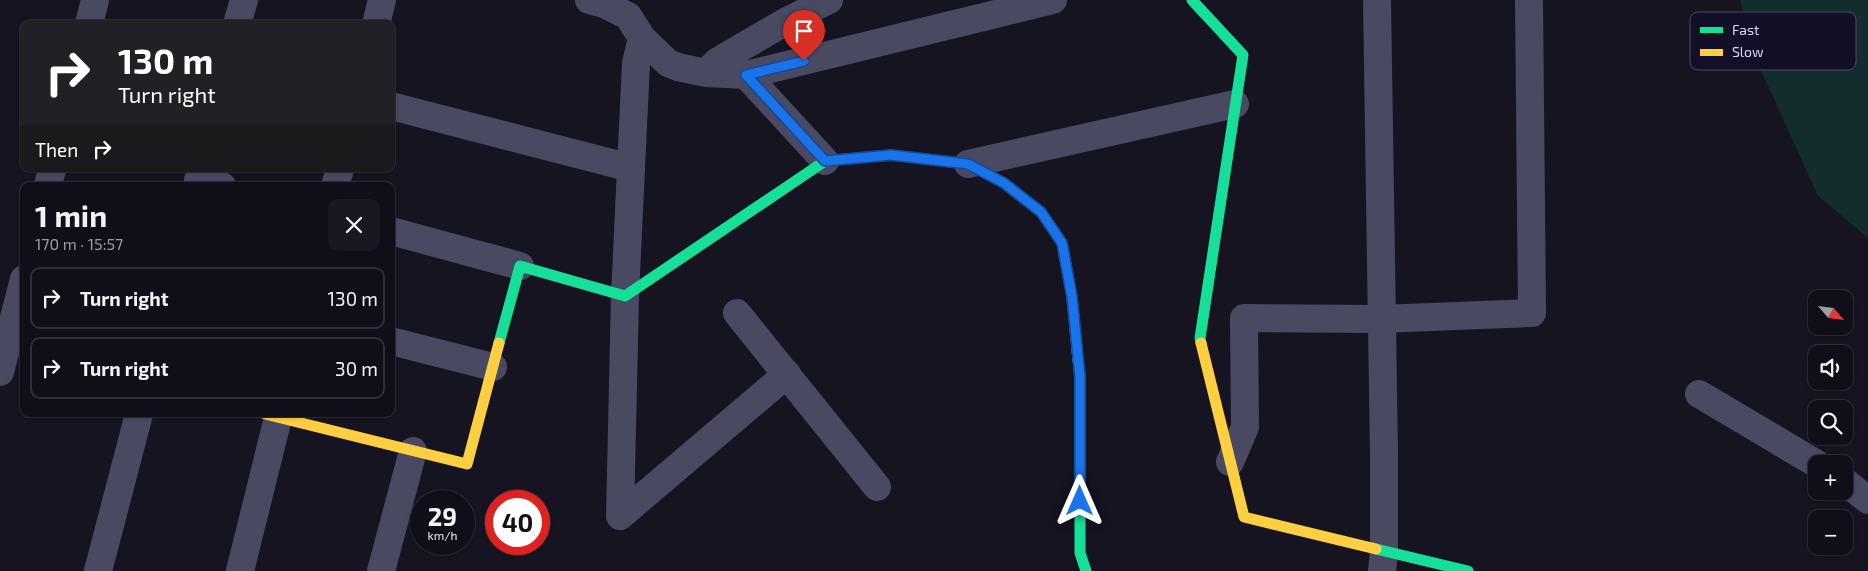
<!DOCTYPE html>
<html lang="en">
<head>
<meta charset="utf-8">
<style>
  :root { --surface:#100f19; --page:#191822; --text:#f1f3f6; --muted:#9c9ca2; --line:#302f38 }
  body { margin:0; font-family:"Exo 2",sans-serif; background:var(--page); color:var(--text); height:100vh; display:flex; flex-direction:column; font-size:19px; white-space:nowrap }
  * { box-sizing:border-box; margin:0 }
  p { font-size:16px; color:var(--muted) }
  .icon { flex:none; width:28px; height:28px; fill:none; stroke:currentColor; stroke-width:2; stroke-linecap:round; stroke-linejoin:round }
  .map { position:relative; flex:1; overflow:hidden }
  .panel { position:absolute; left:20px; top:182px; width:375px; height:235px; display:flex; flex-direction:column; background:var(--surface); border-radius:10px; box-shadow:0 1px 4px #0004,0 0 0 1px var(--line) }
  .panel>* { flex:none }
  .top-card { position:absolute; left:20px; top:20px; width:375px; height:152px; border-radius:10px; box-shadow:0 1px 4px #0004,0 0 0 1px var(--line); background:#202124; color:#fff; overflow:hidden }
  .needle { width:32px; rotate:118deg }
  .buttons { position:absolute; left:1808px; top:290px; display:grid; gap:10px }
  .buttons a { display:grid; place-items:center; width:45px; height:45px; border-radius:10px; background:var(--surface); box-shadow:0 1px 4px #0004,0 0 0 1px var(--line); font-size:25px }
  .speed { position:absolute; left:410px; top:490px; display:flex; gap:10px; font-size:25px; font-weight:700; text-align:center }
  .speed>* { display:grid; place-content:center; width:65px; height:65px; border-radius:50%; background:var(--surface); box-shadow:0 1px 4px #0004,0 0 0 1px var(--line); line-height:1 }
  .speed small { font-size:12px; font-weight:400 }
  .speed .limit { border:8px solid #d22; background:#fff; color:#111 }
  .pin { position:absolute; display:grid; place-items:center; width:42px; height:42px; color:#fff; margin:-51px -21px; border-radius:50% 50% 50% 0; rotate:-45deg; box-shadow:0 0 5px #0007 }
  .pin .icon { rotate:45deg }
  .me { position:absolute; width:55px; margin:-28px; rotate:0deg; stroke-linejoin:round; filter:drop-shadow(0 0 4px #0008) }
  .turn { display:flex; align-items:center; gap:18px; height:105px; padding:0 15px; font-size:22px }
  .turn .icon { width:65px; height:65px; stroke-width:2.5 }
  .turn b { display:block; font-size:35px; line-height:42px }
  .then { display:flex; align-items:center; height:48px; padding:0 15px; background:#0003; gap:10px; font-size:19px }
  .round { display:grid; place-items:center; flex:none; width:52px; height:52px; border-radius:10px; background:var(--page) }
  .head { display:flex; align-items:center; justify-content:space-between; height:85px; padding:0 15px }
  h1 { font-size:30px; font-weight:700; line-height:38px }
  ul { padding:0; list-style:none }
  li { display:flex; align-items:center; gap:15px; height:62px; margin:0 10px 8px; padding:0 5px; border:2px solid var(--line); border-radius:10px }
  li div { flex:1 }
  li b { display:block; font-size:19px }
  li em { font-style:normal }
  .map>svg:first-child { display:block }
</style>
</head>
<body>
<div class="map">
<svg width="1868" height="571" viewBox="0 0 1868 571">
  <rect width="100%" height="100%" fill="#161421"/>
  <path fill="#132c2d" d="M 1740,0 L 1868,0 L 1868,238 L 1818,196 L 1759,66 Z"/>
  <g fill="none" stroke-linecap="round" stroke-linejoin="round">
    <path stroke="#4a4962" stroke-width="28" d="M 589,0 L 604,4 L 628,16 L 642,38 L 668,63 L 678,67 L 706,73 L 746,75 L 1053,0
      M 1377,0 L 1384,456 L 1384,551 L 1382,571
      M 89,24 L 95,0
      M 237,24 L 244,0
      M 376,24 L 382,0
      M 642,38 L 636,63 L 631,168 L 625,296 L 620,516 L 787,374
      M 706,73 L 718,61 L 785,22 L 829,0
      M 746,75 L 825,161
      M 391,106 L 631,168
      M 968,164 L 1235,104
      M 198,180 L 222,186
      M 48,186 L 52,169
      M 335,186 L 340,169
      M 391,231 L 520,266
      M 737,313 L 877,487
      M 391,341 L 493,367
      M 0,372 L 24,279
      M 1699,394 L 1817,464
      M 1230,462 L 1245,427 L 1244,318 L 1380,319 L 1532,313 L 1529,0
      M 1844,481 L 1868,500
      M 98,571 L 139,414
      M 240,571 L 279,414
      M 381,571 L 413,451"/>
    <path stroke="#16e098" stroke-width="11" d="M 1192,0 L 1243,55 L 1200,338 L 1201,343
      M 499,343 L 520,266 L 625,296 L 825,161 L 891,155 L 968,164 L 1004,183 L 1024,199
      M 1078,360 L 1080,377 L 1080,553 L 1086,571
      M 1376,549 L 1468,571"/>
    <path stroke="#ffcf43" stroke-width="11" d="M 1024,199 L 1041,212 L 1062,243 L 1072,297 L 1078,360
      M 1201,343 L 1244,517 L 1376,549
      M 265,414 L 467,464 L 499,343"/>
  </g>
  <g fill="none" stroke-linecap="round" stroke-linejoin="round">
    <g stroke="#114b97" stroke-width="12">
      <path id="route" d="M 804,61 L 746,75 L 825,161 L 891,155 L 968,164 L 1004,183 L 1041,212 L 1062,243 L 1072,297 L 1080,377 L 1080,501"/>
    </g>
    <use href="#route" stroke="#1a73e8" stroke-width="9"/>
  </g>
  <rect x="1690" y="12" width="166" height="58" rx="8" fill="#130f26" stroke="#4e4a67" stroke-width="1"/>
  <rect x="1700" y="27" width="23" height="6" fill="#16e098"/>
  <rect x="1700" y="49" width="23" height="7" fill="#ffcf43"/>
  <g font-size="14" fill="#d9d4ff">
    <text x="1732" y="35">Fast</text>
    <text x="1732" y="57">Slow</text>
  </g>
</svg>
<div class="buttons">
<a><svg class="needle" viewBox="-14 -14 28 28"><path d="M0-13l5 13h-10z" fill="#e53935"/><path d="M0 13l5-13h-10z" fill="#9c9ca2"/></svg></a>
<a><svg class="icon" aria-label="sound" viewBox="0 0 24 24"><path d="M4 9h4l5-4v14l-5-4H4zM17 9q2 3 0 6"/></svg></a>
<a><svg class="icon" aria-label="search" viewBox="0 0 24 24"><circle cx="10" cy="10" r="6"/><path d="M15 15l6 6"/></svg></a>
<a>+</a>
<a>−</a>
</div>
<div class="speed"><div>29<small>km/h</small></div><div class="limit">40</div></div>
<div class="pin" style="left:804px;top:61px;background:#d93025"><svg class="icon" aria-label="arrive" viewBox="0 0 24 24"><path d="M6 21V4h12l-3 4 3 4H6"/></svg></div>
<svg class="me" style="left:1080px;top:501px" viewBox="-20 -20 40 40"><path d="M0-17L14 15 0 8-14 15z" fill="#1a73e8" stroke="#fff" stroke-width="4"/></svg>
<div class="top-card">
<div class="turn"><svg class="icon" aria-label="right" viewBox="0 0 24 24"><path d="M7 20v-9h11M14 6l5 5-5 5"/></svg><div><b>130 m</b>Turn right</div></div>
<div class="then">Then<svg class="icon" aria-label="right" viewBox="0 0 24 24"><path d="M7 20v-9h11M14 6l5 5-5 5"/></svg></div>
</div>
<section class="panel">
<div class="head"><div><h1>1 min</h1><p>170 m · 15:57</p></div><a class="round"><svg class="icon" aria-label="close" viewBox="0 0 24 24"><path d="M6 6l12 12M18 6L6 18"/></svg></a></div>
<ul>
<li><svg class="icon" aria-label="right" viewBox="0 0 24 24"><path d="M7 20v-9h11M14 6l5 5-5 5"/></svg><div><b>Turn right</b></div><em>130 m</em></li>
<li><svg class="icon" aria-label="right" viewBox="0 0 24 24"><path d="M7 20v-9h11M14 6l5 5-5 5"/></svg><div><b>Turn right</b></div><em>30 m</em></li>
</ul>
</section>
</div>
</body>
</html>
